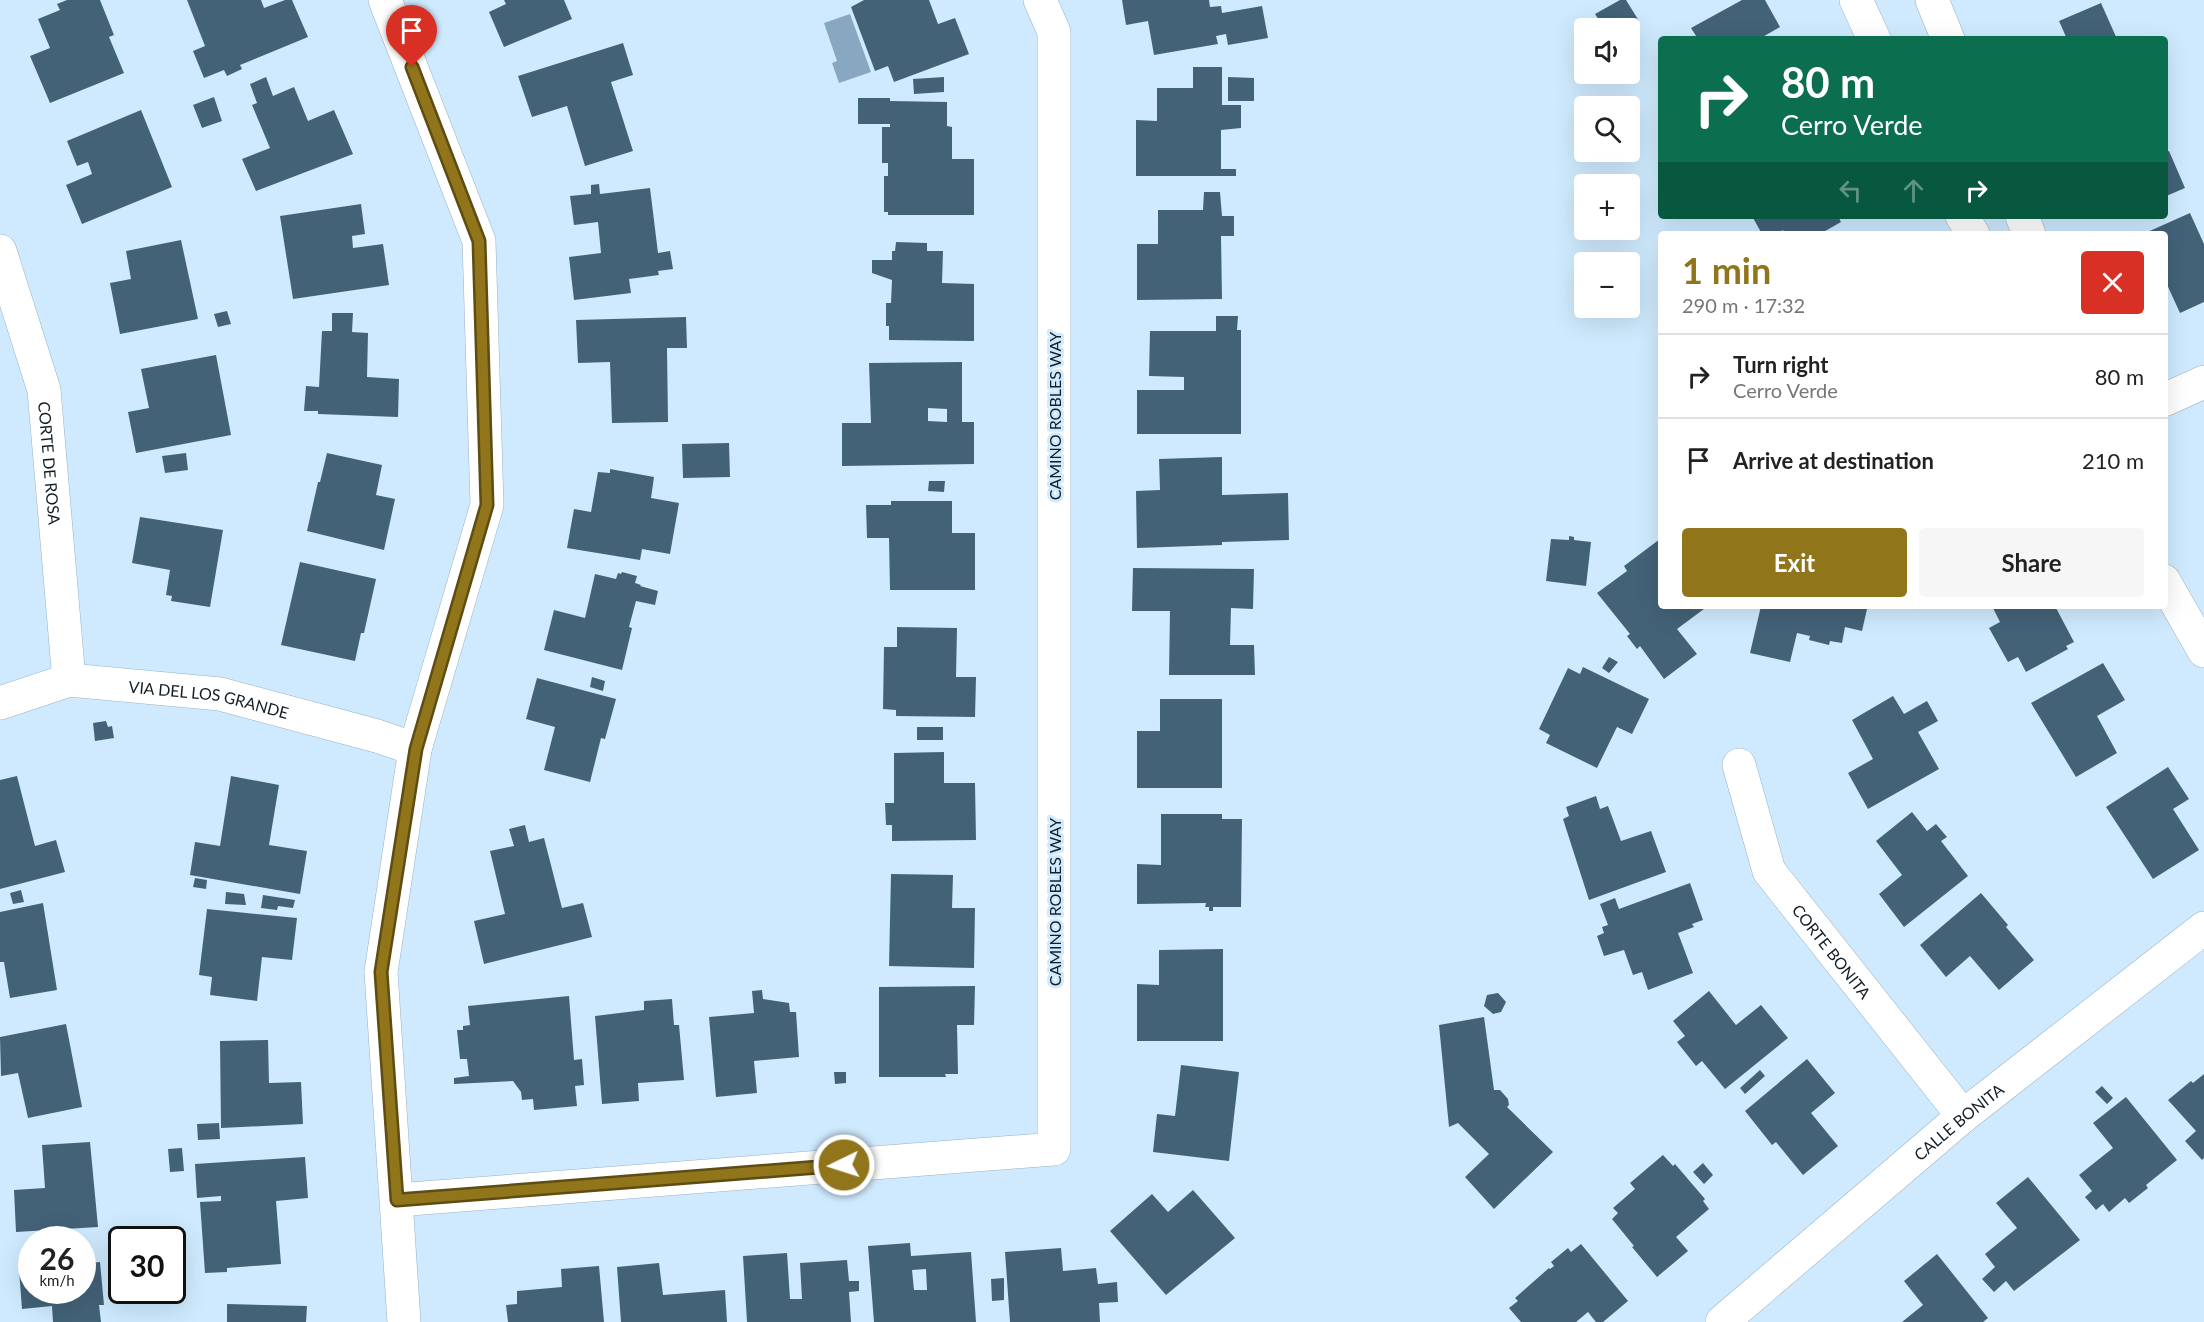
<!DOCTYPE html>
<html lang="en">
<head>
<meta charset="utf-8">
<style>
  :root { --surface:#fff; --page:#f6f6f6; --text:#222; --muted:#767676; --line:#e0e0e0; --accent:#91751b }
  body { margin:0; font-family:Lato,sans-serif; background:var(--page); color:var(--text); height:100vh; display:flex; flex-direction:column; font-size:22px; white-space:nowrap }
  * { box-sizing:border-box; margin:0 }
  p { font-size:20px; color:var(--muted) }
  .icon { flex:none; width:33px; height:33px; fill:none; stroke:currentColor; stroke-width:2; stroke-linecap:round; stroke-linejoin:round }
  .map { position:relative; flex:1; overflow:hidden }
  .panel { position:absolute; left:1658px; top:231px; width:510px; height:378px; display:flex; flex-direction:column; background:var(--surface); border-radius:6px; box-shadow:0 6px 24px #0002 }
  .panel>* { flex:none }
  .banner { position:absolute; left:1658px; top:36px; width:510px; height:183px; border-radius:6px; box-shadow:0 6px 24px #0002; background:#0b6e4f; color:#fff; overflow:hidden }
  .buttons { position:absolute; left:1574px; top:18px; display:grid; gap:12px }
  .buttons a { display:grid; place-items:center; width:66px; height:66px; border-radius:6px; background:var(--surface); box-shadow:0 6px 24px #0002; font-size:30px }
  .speed { position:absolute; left:18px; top:1226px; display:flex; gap:12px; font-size:30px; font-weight:700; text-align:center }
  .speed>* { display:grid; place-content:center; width:78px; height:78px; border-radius:50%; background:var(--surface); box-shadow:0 6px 24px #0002; line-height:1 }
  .speed small { font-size:15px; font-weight:400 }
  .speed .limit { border:3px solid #111; border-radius:9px; background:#fff; color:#111 }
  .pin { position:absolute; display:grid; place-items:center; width:51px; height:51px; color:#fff; margin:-62px -26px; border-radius:50% 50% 50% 0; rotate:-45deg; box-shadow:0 0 6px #0007 }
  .pin .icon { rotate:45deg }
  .me { position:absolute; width:66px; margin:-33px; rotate:266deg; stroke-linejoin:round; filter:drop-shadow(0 0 4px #0008) }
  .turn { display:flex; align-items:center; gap:21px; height:126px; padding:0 24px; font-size:27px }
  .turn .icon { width:78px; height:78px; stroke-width:2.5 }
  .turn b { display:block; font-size:42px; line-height:51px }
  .lanes { display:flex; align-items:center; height:57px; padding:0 24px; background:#0003; justify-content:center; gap:30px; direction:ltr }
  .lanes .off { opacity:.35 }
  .round { display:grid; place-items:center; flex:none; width:63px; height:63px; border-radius:6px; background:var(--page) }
  .overview { display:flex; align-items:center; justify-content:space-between; height:102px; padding:0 24px }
  h1 { font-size:36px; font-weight:700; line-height:45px; color:var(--accent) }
  .action { display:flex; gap:12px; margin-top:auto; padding:12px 24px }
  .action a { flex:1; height:69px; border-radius:6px; background:var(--accent); color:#fff; font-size:24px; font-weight:700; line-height:69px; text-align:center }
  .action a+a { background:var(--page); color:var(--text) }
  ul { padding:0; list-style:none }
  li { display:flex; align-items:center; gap:18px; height:84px; padding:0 24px; border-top:2px solid var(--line) }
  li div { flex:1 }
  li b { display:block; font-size:22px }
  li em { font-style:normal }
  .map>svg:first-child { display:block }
</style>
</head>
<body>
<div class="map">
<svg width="2204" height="1322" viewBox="0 0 2204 1322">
  <rect width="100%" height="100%" fill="#cfeafe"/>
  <path fill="#87a8c0" d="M 850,14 L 871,72 L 839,83 L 832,63 L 837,61 L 824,23 Z"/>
  <path fill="#436278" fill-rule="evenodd" d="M 67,0 L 100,0 L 114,35 L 109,37 L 124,73 L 50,103 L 30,56 L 50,48 L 38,19 L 60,10 L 57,4 Z
    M 187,0 L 261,0 L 264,8 L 285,0 L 292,0 L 308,37 L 240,65 L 242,69 L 227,76 L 224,70 L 204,78 L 193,51 L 205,46 Z
    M 504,0 L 564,0 L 572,19 L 504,47 L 489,12 L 506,4 Z
    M 864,0 L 929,0 L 938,24 L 955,18 L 969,54 L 894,82 L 888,66 L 875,71 L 851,7 Z
    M 1122,0 L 1209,0 L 1210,7 L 1221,6 L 1222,13 L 1262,6 L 1268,38 L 1228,45 L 1226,34 L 1216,36 L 1218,44 L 1154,55 L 1148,21 L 1126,25 Z
    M 1620,0 L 1626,0 L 1639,21 L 1626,28 L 1604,28 L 1595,14 Z
    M 1742,0 L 1765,0 L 1780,27 L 1759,39 L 1698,39 L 1691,28 Z
    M 2101,3 L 2117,39 L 2067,39 L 2059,21 Z
    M 623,43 L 633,75 L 611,82 L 633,151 L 585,166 L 567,106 L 532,117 L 518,76 Z
    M 1193,67 L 1222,67 L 1222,105 L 1241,105 L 1241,128 L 1221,130 L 1221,169 L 1236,169 L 1236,176 L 1136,176 L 1136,120 L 1157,121 L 1157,88 L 1193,88 Z
    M 266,77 L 273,96 L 294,87 L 308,121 L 334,110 L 353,154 L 256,191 L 242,159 L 270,148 L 252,105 L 257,103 L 250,84 Z
    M 944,77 L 944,92 L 914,94 L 913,79 Z
    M 1228,77 L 1254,78 L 1254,101 L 1228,101 Z
    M 214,97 L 222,121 L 202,128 L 193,105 Z
    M 858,98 L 890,98 L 890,101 L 947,102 L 947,126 L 952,127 L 952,159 L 974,159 L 974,215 L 888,215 L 888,212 L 884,212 L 884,176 L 888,176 L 888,163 L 882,163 L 882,127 L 890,127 L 890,124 L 858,124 Z
    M 141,110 L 172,187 L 82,224 L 66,185 L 92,174 L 88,162 L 77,166 L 67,141 Z
    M 2164,147 L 2166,152 L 2169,151 L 2185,188 L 2164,197 Z
    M 599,184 L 600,194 L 650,188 L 658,253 L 670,251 L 673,269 L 658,271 L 659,275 L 629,279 L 631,293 L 574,300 L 569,257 L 601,253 L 598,222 L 574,225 L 570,196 L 591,194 L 591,185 Z
    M 1204,192 L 1220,192 L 1222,216 L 1234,216 L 1234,236 L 1221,236 L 1222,299 L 1137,300 L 1137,244 L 1158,244 L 1158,210 L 1203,210 Z
    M 361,204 L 365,234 L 352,236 L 353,248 L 383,244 L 389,285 L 293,299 L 280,216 Z
    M 2190,213 L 2204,244 L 2204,302 L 2180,313 L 2164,278 L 2164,234 L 2143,234 Z
    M 1752,216 L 1838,216 L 1841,222 L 1820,234 L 1785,234 L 1783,230 L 1777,234 L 1762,234 Z
    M 181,240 L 198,319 L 120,334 L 110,283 L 131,279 L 126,251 Z
    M 896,242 L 927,243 L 927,251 L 943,251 L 942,283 L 974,284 L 974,341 L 889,340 L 889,326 L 886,326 L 886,303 L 891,303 L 892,280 L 872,273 L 872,260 L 892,260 L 892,251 L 895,251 Z
    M 227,311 L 231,324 L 218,327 L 214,314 Z
    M 332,313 L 353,313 L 352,332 L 368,333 L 367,377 L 399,379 L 398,417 L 318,414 L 318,411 L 304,411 L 306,386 L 319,387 L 322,331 L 332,331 Z
    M 1216,316 L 1238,316 L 1237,330 L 1241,330 L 1241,434 L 1137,434 L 1137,390 L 1184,390 L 1184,377 L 1149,376 L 1150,331 L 1216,331 Z
    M 686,317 L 687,348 L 667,348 L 668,422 L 612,423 L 610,362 L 578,363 L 576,320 Z
    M 216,355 L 231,435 L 136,453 L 128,412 L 149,408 L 141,369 Z
    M 962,362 L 962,422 L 974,422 L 974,464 L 842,466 L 842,423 L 871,423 L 869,363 ZM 928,408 L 947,409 L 947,422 L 928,421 Z
    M 729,443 L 730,477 L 683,478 L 682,444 Z
    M 186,453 L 188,470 L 165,473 L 162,456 Z
    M 327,453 L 382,465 L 376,495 L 395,499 L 384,550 L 307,531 L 318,482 L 320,482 Z
    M 1222,457 L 1222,495 L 1288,493 L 1289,540 L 1222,542 L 1222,545 L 1137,548 L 1136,491 L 1160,490 L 1159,459 Z
    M 610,469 L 654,477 L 651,498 L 679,503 L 670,554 L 642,549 L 640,560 L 567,548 L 574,509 L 591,512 L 598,472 L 610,473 Z
    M 929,481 L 945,481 L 944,492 L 928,491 Z
    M 891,501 L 952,501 L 952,533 L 975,533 L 975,590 L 890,590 L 889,538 L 867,538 L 866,505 L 891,505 Z
    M 140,517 L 223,530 L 210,607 L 171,601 L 172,596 L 166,595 L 170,570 L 132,563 Z
    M 1569,536 L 1574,537 L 1574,540 L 1591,542 L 1586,586 L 1546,581 L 1551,539 L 1569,540 Z
    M 1660,539 L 1660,606 L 1708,606 L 1677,629 L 1697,654 L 1664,679 L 1640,646 L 1637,649 L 1627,636 L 1630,634 L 1597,593 L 1627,571 L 1624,566 Z
    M 300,562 L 376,579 L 364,633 L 361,633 L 355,661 L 281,645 Z
    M 1133,568 L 1254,569 L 1253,609 L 1231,608 L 1230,645 L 1254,645 L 1255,675 L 1169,675 L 1170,611 L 1132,611 Z
    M 622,572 L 637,576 L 635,583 L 641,585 L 640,586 L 658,591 L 655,605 L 636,601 L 629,627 L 632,628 L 622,670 L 544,650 L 554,610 L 585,618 L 595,574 L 616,579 L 618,573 L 621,574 Z
    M 1761,606 L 1851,606 L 1867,609 L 1862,631 L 1845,627 L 1842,643 L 1830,641 L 1829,645 L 1809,640 L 1810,636 L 1797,633 L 1790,662 L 1750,653 Z
    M 1992,606 L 2055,606 L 2074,642 L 2066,646 L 2068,649 L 2026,672 L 2018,657 L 2008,662 L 1989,628 L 2000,622 Z
    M 897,627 L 957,628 L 956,677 L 976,677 L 975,717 L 896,716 L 896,710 L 883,709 L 884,647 L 897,647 Z
    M 1609,657 L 1618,662 L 1609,673 L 1602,668 Z
    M 2103,663 L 2125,700 L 2097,716 L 2117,753 L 2076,777 L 2031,703 Z
    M 1583,667 L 1649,699 L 1632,734 L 1617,727 L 1597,768 L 1546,743 L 1550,735 L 1539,729 L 1568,668 L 1580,674 Z
    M 592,677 L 605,681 L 603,691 L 590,687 Z
    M 537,678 L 616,699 L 605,739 L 601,738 L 590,782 L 544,770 L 555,727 L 526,719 Z
    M 1893,696 L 1904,714 L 1927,701 L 1938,721 L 1918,732 L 1939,769 L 1868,809 L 1848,773 L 1873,759 L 1852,720 Z
    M 1160,699 L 1222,699 L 1222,788 L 1137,788 L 1137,731 L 1160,731 Z
    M 106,721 L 108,727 L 112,726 L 114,738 L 95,741 L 93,723 Z
    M 917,727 L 943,727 L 943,740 L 917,740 Z
    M 944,752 L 944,783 L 975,783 L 976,840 L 892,841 L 892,825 L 886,825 L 885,803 L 894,803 L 894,753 Z
    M 2168,767 L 2189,799 L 2173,809 L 2199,850 L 2153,879 L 2106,807 Z
    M 17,776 L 35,846 L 56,840 L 65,872 L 0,889 L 0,780 Z
    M 231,776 L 279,785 L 269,845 L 307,851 L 300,894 L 190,875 L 195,842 L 220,846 Z
    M 1596,796 L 1600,809 L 1608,806 L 1621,841 L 1651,831 L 1666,872 L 1589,900 L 1563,819 L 1569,816 L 1566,807 Z
    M 1912,812 L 1927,831 L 1936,824 L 1947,837 L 1941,841 L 1968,876 L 1904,927 L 1879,894 L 1902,875 L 1876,841 Z
    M 1161,814 L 1222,814 L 1222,819 L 1242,819 L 1241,907 L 1213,907 L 1213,911 L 1209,911 L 1209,907 L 1205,907 L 1206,903 L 1137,904 L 1137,864 L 1161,865 Z
    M 525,825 L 529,842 L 544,838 L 562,908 L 583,903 L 592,937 L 484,964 L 474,921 L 505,914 L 490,851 L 514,846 L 509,829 Z
    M 891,874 L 953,875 L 952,908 L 975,908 L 974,968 L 889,966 Z
    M 195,878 L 207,880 L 206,889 L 193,887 Z
    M 1690,883 L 1703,920 L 1692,924 L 1694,927 L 1678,933 L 1693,973 L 1648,990 L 1642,972 L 1633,975 L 1624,950 L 1604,956 L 1597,936 L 1604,933 L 1602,927 L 1608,925 L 1600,904 L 1615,898 L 1619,909 Z
    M 21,890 L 24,902 L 13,904 L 10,893 Z
    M 226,892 L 244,894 L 246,905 L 225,904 Z
    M 1981,893 L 2008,925 L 2006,927 L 2034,960 L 1999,990 L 1970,956 L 1946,977 L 1920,945 Z
    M 263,895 L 295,900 L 293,908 L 278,906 L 277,910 L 261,908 Z
    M 43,903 L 57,990 L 10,998 L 4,962 L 0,962 L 0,912 Z
    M 207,909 L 297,918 L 292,960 L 262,957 L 257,1001 L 210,995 L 212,977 L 199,975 Z
    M 1223,949 L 1223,1041 L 1137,1041 L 1137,984 L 1159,985 L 1159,950 Z
    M 975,986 L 974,1025 L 957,1025 L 958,1074 L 945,1074 L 946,1077 L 879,1077 L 879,987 Z
    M 762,990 L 763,999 L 789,1003 L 790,1012 L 796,1012 L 799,1057 L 754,1061 L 757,1093 L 716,1097 L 709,1017 L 754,1013 L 752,991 Z
    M 1709,991 L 1736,1025 L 1761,1005 L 1788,1038 L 1725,1089 L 1702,1061 L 1696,1066 L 1677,1042 L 1685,1036 L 1673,1021 Z
    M 1498,993 L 1506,1002 L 1501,1012 L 1493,1014 L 1484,1006 L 1487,995 Z
    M 569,996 L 574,1060 L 582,1059 L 584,1085 L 575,1086 L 577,1106 L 534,1110 L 533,1099 L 522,1100 L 521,1092 L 513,1081 L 454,1084 L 454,1078 L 469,1076 L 467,1059 L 460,1059 L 457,1030 L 463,1030 L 463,1026 L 470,1025 L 468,1006 Z
    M 672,999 L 674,1025 L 679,1025 L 684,1080 L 638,1083 L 639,1101 L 602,1104 L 595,1016 L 644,1010 L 644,1001 Z
    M 1484,1017 L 1494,1090 L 1500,1090 L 1508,1099 L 1509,1105 L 1507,1107 L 1553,1152 L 1494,1209 L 1465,1177 L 1489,1154 L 1458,1123 L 1449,1127 L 1439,1025 Z
    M 66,1024 L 82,1107 L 28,1118 L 18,1073 L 1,1076 L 0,1037 Z
    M 268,1040 L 269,1083 L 301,1082 L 303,1124 L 221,1128 L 220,1041 Z
    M 1807,1059 L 1835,1093 L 1811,1113 L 1838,1146 L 1803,1175 L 1776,1142 L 1772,1145 L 1745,1111 Z
    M 1181,1065 L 1239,1072 L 1229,1161 L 1153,1152 L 1157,1114 L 1175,1116 Z
    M 1760,1070 L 1765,1076 L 1745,1094 L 1740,1088 Z
    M 834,1072 L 846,1072 L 846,1083 L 835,1084 Z
    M 2204,1074 L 2204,1158 L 2202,1160 L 2185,1141 L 2196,1131 L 2168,1100 L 2191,1081 L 2193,1083 Z
    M 2102,1086 L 2113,1098 L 2107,1104 L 2095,1092 Z
    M 2126,1097 L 2177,1160 L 2146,1185 L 2148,1188 L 2129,1203 L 2125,1198 L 2109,1212 L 2103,1204 L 2096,1210 L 2085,1197 L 2092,1191 L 2079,1175 L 2113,1148 L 2093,1123 Z
    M 219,1123 L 220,1139 L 198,1140 L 197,1124 Z
    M 90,1142 L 98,1227 L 16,1232 L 14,1190 L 45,1188 L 42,1145 Z
    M 182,1148 L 184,1171 L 170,1172 L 168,1149 Z
    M 1663,1155 L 1673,1166 L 1675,1164 L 1705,1199 L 1703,1201 L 1709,1209 L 1676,1237 L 1688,1251 L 1657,1277 L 1632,1247 L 1634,1246 L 1612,1219 L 1618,1213 L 1613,1208 L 1635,1189 L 1630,1183 Z
    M 305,1157 L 308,1198 L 276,1201 L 281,1264 L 227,1268 L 227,1272 L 205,1273 L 200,1202 L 221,1201 L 221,1196 L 197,1198 L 195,1164 Z
    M 1703,1163 L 1713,1175 L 1704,1184 L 1693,1172 Z
    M 2028,1177 L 2080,1240 L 2014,1291 L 2006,1281 L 1994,1292 L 1982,1279 L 1995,1267 L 1985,1254 L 2017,1228 L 1996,1203 Z
    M 1193,1190 L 1235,1238 L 1166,1295 L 1110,1231 L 1152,1194 L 1168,1212 Z
    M 910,1243 L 911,1256 L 971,1252 L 976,1322 L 874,1322 L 868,1246 ZM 926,1269 L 927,1290 L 914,1290 L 912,1270 Z
    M 1581,1244 L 1628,1301 L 1603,1322 L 1596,1322 L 1588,1312 L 1576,1322 L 1521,1322 L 1509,1308 L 1518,1301 L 1515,1298 L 1549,1268 L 1550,1269 L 1554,1266 L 1551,1262 L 1568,1248 L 1571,1252 Z
    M 1061,1248 L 1063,1271 L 1096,1268 L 1098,1284 L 1117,1282 L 1118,1302 L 1099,1303 L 1100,1322 L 1010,1322 L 1005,1252 Z
    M 787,1253 L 790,1299 L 802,1299 L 800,1263 L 847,1260 L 849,1281 L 859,1281 L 859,1291 L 849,1292 L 851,1322 L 747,1322 L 743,1256 Z
    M 1937,1254 L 1988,1318 L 1983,1322 L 1902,1322 L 1923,1305 L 1904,1281 Z
    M 100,1262 L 104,1305 L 99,1305 L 101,1322 L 53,1322 L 52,1306 L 22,1309 L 19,1269 L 32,1268 L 32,1290 L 82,1290 L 82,1264 Z
    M 659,1263 L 663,1295 L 725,1290 L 727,1322 L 621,1322 L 617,1267 Z
    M 599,1266 L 604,1322 L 508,1322 L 506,1305 L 517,1304 L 517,1291 L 562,1287 L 561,1269 Z
    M 1004,1278 L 1004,1300 L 992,1301 L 991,1279 Z
    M 227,1304 L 307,1306 L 306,1322 L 227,1322 Z"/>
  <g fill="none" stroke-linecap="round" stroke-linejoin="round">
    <g stroke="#98b2c5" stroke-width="34">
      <g id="street">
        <path d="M 385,0 L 479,241 L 487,505 L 415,749 L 381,972 L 404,1322"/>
        <path d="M 1856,0 L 1874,39"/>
        <path d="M 1932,0 L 1948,39"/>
        <path d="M 1962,216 L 1973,234"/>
        <path d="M 2022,216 L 2029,234"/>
        <path id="s1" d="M 0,251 L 44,390 L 69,680"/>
        <path d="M 2164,400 L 2204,382"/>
        <path d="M 2164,581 L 2204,651"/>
        <path id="s2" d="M 0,703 L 69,680 L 220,694 L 377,736 L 415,749"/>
        <path id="s3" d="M 1739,765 L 1769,871 L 1963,1116"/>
        <path d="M 397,1200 L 1054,1149 L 1054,32 L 1040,0"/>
        <path id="s4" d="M 1722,1322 L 1963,1116 L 2204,928"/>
      </g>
    </g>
    <use href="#street" stroke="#fff" stroke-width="33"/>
  </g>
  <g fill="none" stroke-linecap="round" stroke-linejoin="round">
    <g stroke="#5e4c12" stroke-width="15">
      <path id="route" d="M 412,67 L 479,241 L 487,505 L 416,749 L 381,972 L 397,1200 L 844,1165"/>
    </g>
    <use href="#route" stroke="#91751b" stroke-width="10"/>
  </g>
  <g text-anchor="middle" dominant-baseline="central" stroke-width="6" stroke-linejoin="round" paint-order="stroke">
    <g font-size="16" fill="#131d24" stroke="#cfeafe">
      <text transform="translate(1054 416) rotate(-90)">CAMINO ROBLES WAY</text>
      <text stroke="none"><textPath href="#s1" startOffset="219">CORTE DE ROSA</textPath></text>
      <text stroke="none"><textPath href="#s2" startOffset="214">VIA DEL LOS GRANDE</textPath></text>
      <text transform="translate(1054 902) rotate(-90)">CAMINO ROBLES WAY</text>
      <text stroke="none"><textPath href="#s3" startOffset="212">CORTE BONITA</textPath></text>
      <text stroke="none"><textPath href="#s4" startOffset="310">CALLE BONITA</textPath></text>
    </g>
  </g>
</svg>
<div class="buttons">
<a><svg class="icon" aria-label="sound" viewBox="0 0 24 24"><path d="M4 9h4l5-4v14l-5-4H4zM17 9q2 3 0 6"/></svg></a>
<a><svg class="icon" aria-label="search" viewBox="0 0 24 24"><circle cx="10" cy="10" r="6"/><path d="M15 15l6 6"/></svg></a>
<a>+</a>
<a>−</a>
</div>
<div class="speed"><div>26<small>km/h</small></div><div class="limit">30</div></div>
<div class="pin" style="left:412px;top:67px;background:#d93025"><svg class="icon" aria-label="arrive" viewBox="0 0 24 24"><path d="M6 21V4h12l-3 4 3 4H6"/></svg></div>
<svg class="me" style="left:844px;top:1165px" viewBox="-20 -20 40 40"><circle r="17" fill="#91751b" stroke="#fff" stroke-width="3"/><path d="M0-11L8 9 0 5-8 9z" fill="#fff"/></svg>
<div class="banner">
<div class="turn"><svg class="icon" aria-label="right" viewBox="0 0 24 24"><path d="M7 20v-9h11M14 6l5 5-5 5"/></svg><div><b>80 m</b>Cerro Verde</div></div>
<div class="lanes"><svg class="icon off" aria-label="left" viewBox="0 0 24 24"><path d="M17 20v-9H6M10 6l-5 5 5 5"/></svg><svg class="icon off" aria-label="ahead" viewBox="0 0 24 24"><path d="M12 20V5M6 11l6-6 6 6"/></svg><svg class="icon" aria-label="right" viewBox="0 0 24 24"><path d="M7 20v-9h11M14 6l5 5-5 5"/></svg></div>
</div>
<section class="panel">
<div class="overview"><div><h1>1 min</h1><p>290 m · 17:32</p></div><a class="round" style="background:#d93025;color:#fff"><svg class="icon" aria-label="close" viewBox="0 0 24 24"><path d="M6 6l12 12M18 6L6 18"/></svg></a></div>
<ul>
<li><svg class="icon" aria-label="right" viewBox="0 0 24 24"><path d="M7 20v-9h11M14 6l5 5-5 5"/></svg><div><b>Turn right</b><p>Cerro Verde</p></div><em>80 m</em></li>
<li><svg class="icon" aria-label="arrive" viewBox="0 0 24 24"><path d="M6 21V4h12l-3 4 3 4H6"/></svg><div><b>Arrive at destination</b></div><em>210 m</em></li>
</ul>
<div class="action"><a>Exit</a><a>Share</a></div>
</section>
</div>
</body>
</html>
